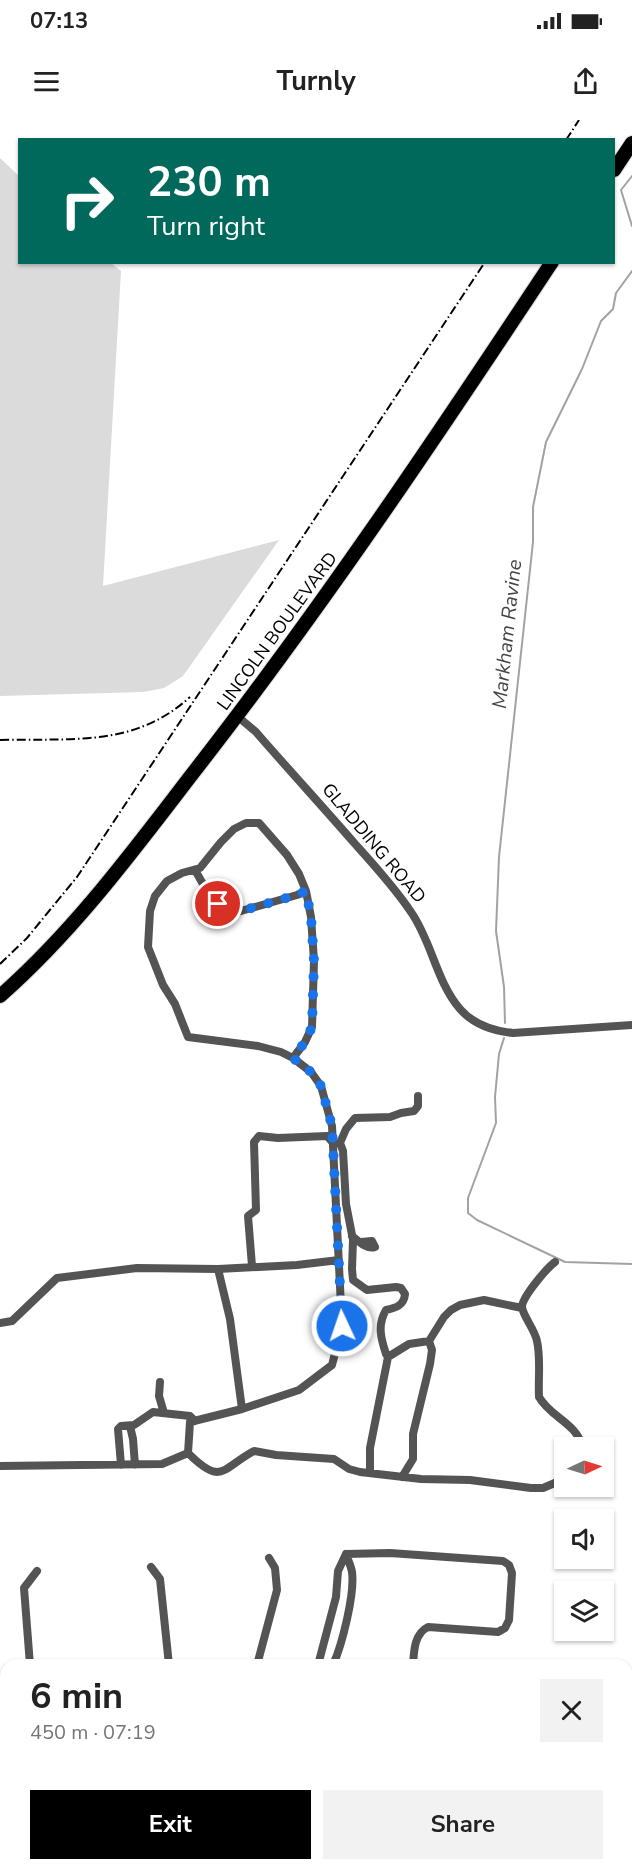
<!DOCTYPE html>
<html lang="en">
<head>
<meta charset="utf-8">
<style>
  :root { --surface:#fff; --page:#f2f2f2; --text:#222; --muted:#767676; --accent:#000 }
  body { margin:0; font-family:"Nunito Sans",sans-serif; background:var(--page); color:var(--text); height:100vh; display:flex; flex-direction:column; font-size:22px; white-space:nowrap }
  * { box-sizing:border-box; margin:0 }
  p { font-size:20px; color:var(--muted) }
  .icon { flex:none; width:33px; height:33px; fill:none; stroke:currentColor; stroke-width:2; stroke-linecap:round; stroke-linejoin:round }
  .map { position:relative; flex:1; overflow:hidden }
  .side { position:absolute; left:0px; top:1539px; width:633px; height:212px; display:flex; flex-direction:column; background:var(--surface); border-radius:18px 18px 0 0; box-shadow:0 2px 4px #0004 }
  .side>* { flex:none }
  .top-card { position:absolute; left:18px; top:18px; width:597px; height:126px; border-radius:0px; box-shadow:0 2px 4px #0004; background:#00695c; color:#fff; overflow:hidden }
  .needle { width:39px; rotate:86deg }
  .controls { position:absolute; left:554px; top:1317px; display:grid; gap:12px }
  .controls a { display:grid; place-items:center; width:60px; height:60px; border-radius:0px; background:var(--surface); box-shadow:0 2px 4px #0004; font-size:30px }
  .pin { position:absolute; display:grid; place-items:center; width:51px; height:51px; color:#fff; margin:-26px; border:3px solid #fff; border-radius:50%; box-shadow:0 2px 6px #0007 }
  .me { position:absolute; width:66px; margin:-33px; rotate:357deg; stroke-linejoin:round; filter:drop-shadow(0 0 4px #0008) }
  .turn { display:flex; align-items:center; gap:21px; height:126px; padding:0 30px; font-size:27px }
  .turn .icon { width:78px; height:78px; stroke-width:2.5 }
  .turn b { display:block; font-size:42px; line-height:51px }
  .round { display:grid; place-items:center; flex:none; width:63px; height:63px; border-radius:0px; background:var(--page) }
  .headline { display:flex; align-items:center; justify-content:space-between; height:102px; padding:0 30px }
  h1 { font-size:36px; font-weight:700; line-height:45px }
  .button { display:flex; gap:12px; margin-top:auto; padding:12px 30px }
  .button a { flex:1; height:69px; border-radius:0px; background:var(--accent); color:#fff; font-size:24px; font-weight:700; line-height:69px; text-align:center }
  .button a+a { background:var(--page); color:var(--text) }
  .status { display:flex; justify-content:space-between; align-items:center; height:42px; padding:0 30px; background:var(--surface); direction:ltr }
  .status svg { height:16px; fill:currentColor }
  header { display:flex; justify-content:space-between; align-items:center; height:78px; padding:0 30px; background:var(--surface); font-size:27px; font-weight:700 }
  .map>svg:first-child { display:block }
</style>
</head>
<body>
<div class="status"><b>07:13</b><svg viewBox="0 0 49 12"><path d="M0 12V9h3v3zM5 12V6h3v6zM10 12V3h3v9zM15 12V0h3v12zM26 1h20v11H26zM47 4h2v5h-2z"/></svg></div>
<header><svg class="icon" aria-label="menu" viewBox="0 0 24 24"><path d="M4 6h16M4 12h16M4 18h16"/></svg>Turnly<svg class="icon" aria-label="share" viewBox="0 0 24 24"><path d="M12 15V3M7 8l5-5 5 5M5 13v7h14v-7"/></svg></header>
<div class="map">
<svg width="632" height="1750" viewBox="0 0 632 1750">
  <rect width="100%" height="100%" fill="#fff"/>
  <path fill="#dbdbdb" d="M 0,38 L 19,56 L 20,142 L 111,143 L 121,151 L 103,466 L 279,420 L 183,556 L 164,568 L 143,572 L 0,576 Z"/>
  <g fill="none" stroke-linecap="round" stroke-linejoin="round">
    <path stroke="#a2a2a2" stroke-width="2" d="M 632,56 L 621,70 L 632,106
      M 505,903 L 504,867 L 496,811 L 499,737 L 533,422 L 533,387 L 546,322 L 582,249 L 601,201 L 613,189 L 616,173 L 632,151
      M 504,918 L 499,934 L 495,977 L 496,1003 L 468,1078 L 468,1093 L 477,1100 L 565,1142 L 632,1144"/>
    <g stroke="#dbdbdb" stroke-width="16">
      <path id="primary" d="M 614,50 L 632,23
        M 0,876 C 74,811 133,731 193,653 C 321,489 437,316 552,142"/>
    </g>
    <path stroke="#545454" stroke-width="8" d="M 237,596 L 256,612 C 289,650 323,687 356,725 C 375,746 395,768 411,792 C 432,822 436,861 460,889 C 474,905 493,911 513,913 L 632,905
      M 195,750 C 204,766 215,788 234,793 L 297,775 L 306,771
      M 226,790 L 227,786 L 236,779
      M 418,976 L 418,986 L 414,991 L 401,993 L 390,997 L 355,998 L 346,1009 L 340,1023 L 343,1031 L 346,1084 L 353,1120 L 352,1149 L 353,1160 L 367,1170 L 396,1167 L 401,1168 L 405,1174 C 404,1186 395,1188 386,1190 C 377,1205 381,1219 386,1234 L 388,1237 L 409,1224 L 429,1221 L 444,1197 L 451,1190 L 460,1185 L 484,1180 L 522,1188
      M 352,1116 C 358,1121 367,1130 375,1127 L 372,1121 L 361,1122
      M 555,1142 C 547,1148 522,1177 522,1187 C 523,1196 535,1210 537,1221 C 541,1239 538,1258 539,1277 C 551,1298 576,1302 583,1328
      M 252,1146 L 248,1096 L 256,1090 L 254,1022 L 259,1016 L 278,1018 L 327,1016 L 333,1023
      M 218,1149 L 297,1145 L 339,1140
      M 0,1203 L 12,1201 L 57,1158 L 137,1148 L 218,1149 L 230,1199 L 242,1289
      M 160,1262 L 159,1276 L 164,1293
      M 130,1306 L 133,1319 L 135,1345
      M 188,1333 C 222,1367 222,1348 254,1331 L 276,1335 L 334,1339 L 349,1349 L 360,1352 L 421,1359 L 470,1360 L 531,1368 L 543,1368 L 564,1359
      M 121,1345 L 118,1309 L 121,1306 L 134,1305 L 153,1292 L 190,1296 L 195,1301
      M 0,1346 L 162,1344 L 188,1333 L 190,1302 L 242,1289 L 299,1270 L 332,1245 L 342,1206 L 332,1006 L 321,966 L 311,952 L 293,938 L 281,932 L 258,926 L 188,917 L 175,884 L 163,865 L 148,827 L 150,791 L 155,776 L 167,761 L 182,753 L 200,748 L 221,722 L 234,709 L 246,703 L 259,703 L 287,735 L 299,754 L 306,771 L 311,797 L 314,841 L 312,907 L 305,922 L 293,938
      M 370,1353 L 370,1328 L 388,1237
      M 402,1357 L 413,1339 L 413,1314 L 430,1244 L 432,1230 L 429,1221
      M 346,1434 L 390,1433 L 503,1441 L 509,1445 L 512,1453 L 509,1500 L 505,1508 L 498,1512 L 428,1507 C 414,1514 414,1531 413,1545
      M 151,1447 L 160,1459 L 169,1545
      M 30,1545 L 24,1468 L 37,1451
      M 257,1545 L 277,1470 L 275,1448 L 269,1438
      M 318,1545 L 336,1477 L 338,1451 L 346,1434
      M 333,1545 C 342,1525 355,1474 352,1452 C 351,1446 348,1440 346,1434
      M 0,1564 L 6,1563
      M 627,1611 L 632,1611
      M 43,1744 L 43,1750
      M 279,1744 L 308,1744
      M 352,1744 L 357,1750
      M 425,1744 L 425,1750
      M 510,1744 L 511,1750
      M 116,1750 L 123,1750"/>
    <path stroke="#545454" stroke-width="10" d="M 209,1750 L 210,1744
      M 227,1750 L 229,1744"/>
    <use href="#primary" stroke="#000" stroke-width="14"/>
    <path stroke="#000" stroke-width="2" stroke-dasharray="9 3 1.5 3" stroke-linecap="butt" d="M 566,20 L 579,0
      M 0,620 C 70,618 134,628 190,577
      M 0,844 L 27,818 L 77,757 L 485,142"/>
  </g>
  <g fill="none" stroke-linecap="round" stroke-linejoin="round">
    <path stroke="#1a73e8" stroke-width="10" stroke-dasharray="0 18" d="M 218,784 L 234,793 L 297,775 L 306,771 L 311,797 L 314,841 L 312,907 L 305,922 L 293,938 L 311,952 L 321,966 L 332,1006 L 342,1206"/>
  </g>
  <g text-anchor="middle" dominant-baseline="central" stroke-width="4.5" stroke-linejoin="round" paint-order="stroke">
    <g font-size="18" fill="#000" stroke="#fff">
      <text transform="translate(277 511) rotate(-54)">LINCOLN BOULEVARD</text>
      <text transform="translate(374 723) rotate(50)">GLADDING ROAD</text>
    </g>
    <g font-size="20" font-style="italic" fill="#434343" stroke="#fff">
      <text transform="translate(507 514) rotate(-84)">Markham Ravine</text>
    </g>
  </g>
</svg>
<div class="controls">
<a><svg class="needle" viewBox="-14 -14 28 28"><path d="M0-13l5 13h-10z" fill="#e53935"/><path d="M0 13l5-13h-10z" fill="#767676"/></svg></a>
<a><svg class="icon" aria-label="sound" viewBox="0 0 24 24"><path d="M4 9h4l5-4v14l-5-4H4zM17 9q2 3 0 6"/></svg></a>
<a><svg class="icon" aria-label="layers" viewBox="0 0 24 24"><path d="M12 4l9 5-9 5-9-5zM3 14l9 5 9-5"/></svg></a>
</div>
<div class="pin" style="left:218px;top:784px;background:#d93025"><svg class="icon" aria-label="arrive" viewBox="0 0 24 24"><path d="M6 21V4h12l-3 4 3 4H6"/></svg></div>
<svg class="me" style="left:342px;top:1206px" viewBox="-20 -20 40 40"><circle r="17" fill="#1a73e8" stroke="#fff" stroke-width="3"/><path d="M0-11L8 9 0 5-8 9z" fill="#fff"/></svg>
<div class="top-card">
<div class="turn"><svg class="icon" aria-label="right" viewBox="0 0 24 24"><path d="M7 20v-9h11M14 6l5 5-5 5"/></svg><div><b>230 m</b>Turn right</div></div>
</div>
<section class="side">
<div class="headline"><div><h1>6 min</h1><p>450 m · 07:19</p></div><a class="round"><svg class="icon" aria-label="close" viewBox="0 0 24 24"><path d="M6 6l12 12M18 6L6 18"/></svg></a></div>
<div class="button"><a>Exit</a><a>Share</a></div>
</section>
</div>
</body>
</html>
